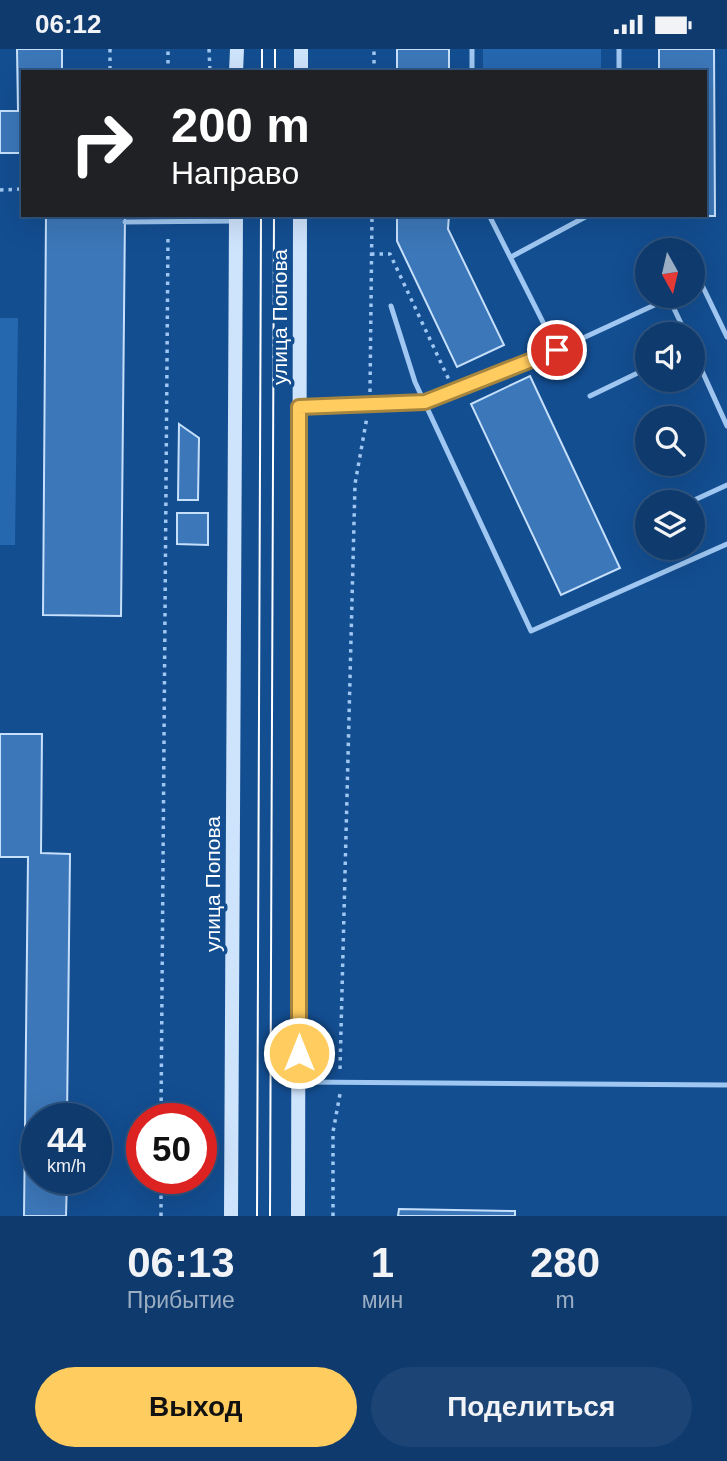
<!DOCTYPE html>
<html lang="ru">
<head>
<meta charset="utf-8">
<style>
  :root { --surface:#0e3a6d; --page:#1c4575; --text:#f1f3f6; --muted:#9badc2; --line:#2e5480; --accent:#ffcc5f }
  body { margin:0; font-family:Helvetica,sans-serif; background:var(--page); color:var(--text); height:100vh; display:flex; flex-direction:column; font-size:26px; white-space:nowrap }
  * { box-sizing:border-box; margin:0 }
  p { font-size:23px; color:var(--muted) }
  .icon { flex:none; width:38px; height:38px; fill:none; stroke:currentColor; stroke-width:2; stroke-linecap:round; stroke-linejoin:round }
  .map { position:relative; height:1167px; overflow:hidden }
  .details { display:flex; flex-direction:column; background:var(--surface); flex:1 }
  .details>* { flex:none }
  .banner { position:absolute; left:21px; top:21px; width:686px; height:147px; border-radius:0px; box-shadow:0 7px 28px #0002,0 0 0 2px var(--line); background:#202124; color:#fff; overflow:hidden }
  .needle { width:46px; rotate:172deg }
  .controls { position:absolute; left:635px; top:189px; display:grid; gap:14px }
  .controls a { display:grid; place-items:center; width:70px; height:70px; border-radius:50%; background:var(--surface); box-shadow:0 7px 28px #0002,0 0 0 2px var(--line); font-size:35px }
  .speed { position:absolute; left:21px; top:1054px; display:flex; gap:14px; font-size:35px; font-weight:700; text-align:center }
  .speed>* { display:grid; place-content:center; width:91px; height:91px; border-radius:50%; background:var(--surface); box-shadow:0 7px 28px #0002,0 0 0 2px var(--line); line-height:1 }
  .speed small { font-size:18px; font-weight:400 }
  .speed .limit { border:10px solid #d22; background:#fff; color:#111 }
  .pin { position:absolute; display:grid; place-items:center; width:60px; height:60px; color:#fff; margin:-30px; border:4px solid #fff; border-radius:50%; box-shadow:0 2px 7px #0007 }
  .me { position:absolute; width:77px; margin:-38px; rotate:0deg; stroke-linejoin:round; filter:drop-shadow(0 0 5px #0008) }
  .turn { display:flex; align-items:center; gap:24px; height:147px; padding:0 35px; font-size:32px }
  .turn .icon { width:91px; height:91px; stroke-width:2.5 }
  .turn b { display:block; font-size:49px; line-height:60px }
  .eta { display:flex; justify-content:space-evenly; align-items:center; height:119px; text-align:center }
  .eta b { font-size:42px; font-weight:700; line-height:49px }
  .cta { display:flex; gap:14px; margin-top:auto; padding:14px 35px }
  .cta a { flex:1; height:80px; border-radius:42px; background:var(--accent); color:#111; font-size:28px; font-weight:700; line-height:80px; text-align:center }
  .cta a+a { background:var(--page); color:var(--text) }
  .status { display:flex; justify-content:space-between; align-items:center; height:49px; padding:0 35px; background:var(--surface); direction:ltr }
  .status svg { height:19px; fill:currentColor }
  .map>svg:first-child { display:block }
</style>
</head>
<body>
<div class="status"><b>06:12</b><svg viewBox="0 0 49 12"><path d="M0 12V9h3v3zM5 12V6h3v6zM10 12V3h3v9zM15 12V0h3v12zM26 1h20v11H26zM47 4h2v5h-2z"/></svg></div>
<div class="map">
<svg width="727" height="1167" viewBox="0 0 727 1167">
  <rect width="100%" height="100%" fill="#134e91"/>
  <path fill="#2568b0" d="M 483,0 L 601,0 L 601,23 L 483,23 Z
    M 0,269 L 18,269 L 15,496 L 0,496 Z"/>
  <path fill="#3c77b9" stroke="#c6e0fc" stroke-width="2" d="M 17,0 L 62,0 L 62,23 L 23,23 L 23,104 L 0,104 L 0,62 L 18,62 Z
    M 397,0 L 449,0 L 449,23 L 397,23 Z
    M 659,0 L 714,0 L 715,167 L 659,167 L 705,166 L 705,23 L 659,23 Z
    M 46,166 L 125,166 L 121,567 L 43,566 Z
    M 397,166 L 449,166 L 448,180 L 504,296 L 457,318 L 397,192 Z
    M 530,327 L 620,519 L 561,546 L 471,355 Z
    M 179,375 L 199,389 L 198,451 L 178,451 Z
    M 177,464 L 208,464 L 208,496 L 177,495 Z
    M 0,685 L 42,685 L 41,804 L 70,805 L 67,1069 L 37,1069 L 37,1129 L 67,1129 L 66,1167 L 24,1167 L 28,808 L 0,808 Z
    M 399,1160 L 515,1162 L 515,1167 L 398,1167 Z"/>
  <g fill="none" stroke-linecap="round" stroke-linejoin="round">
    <path stroke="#9fc7f2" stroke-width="3.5" stroke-dasharray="3.5 5" stroke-linecap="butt" d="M 110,0 L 110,23
      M 209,0 L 210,23
      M 168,23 L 168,0
      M 374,23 L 374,0
      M 0,141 L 23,140
      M 371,205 L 390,205 L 449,331
      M 370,343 L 372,166
      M 340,1020 L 355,435 L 367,368
      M 161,1069 L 168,186
      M 161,1167 L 161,1129
      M 333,1167 L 333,1083 L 340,1045"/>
    <path stroke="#9fc7f2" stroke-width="5" d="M 472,0 L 472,23
      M 619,0 L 619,23
      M 489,166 L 557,301
      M 125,173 L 236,172
      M 511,208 L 589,166
      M 693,237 L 701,234 L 727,288
      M 669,249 L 686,285
      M 391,257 L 415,333 L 531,582 L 727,495
      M 693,302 L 727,377
      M 590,347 L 648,319
      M 302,358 L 425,353 L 557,301 L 674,247
      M 690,453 L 727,436
      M 637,479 L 648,473
      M 300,1033 L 727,1036"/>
    <path stroke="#cee3fc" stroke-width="14" d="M 236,23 L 237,0
      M 301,23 L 301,0
      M 231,1167 L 236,166
      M 298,1167 L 300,166"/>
    <path stroke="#fff" stroke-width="2" d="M 262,23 L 262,0
      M 275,23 L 275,0
      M 257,1167 L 261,166
      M 270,1167 L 274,166"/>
  </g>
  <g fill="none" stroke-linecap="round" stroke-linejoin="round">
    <g stroke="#a6853e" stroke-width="18">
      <path id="route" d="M 299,1004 L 299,358 L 425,353 L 557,301"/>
    </g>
    <use href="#route" stroke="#ffcc5f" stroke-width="12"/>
  </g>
  <g text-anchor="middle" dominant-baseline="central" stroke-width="7" stroke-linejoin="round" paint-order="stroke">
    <g font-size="21" fill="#fff" stroke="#134e91">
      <text transform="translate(279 268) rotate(-90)">улица Попова</text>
      <text transform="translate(212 835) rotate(-90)">улица Попова</text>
    </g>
  </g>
</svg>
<div class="controls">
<a><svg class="needle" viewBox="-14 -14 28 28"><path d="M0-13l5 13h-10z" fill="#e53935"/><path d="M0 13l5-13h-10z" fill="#9badc2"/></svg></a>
<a><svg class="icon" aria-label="sound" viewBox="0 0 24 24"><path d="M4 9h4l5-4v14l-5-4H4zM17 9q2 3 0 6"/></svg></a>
<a><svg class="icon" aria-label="search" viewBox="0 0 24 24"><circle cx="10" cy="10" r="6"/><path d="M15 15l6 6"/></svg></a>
<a><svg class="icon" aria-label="layers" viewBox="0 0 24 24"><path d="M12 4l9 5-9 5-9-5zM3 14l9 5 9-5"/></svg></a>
</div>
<div class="speed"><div>44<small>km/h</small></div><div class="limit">50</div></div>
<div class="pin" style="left:557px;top:301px;background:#d93025"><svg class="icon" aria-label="arrive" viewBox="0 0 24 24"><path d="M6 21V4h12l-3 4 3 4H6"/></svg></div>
<svg class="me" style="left:299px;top:1004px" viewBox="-20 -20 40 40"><circle r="17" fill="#ffcc5f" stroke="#fff" stroke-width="3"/><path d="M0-11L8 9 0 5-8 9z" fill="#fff"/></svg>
<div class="banner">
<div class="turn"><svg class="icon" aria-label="right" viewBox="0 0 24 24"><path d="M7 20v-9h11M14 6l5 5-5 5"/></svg><div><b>200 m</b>Направо</div></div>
</div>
</div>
<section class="details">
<div class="eta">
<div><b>06:13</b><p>Прибытие</p></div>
<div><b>1</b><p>мин</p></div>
<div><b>280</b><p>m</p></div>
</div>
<div class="cta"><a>Выход</a><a>Поделиться</a></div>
</section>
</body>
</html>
